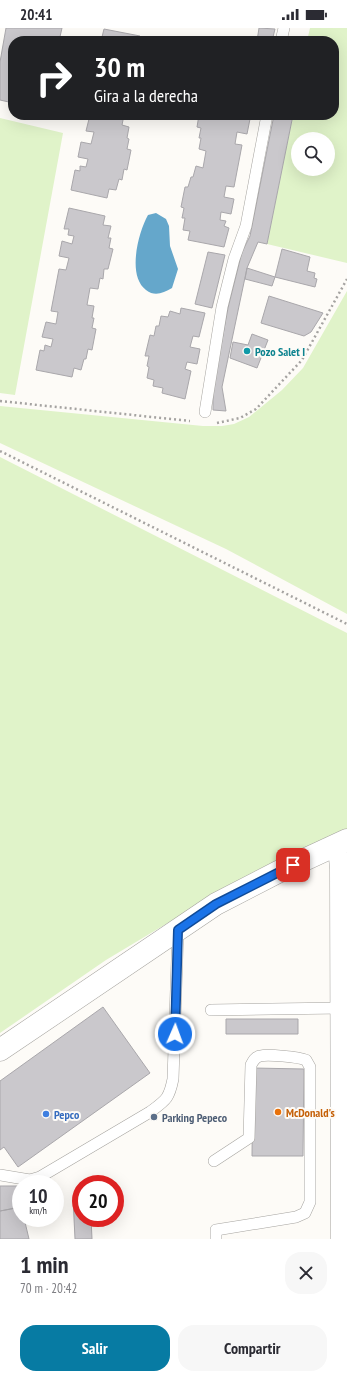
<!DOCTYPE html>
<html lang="es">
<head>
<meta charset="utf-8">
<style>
  :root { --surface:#fff; --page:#f7f7f7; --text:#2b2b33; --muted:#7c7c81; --accent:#077ba3 }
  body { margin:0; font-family:"PT Sans Narrow",sans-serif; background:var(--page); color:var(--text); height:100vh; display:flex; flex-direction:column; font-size:15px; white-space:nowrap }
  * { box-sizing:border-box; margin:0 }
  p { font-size:13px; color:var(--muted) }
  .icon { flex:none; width:22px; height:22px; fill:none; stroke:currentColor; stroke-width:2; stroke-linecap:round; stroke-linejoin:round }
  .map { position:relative; height:1211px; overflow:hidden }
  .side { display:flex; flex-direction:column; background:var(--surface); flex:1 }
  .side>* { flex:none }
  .hud { position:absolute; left:8px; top:8px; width:331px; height:84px; border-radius:16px; box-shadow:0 4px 16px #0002; background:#202124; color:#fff; overflow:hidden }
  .buttons { position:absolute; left:291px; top:104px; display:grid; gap:8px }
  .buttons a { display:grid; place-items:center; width:44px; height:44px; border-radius:50%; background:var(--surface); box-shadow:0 4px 16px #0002; font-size:20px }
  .speed { position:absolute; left:12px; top:1147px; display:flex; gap:8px; font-size:20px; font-weight:700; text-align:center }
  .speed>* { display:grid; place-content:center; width:52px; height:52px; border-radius:50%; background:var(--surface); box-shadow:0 4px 16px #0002; line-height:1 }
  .speed small { font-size:10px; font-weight:400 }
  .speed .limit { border:6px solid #d22; background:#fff; color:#111 }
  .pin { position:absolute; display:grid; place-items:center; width:34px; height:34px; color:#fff; margin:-17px; border-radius:8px; box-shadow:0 2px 6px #0006 }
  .me { position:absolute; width:44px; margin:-22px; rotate:2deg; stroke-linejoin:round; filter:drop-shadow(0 0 3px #0008) }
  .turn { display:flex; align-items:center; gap:14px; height:84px; padding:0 20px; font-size:18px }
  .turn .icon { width:52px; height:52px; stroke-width:2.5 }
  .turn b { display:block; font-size:28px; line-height:34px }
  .round { display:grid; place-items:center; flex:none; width:42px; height:42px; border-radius:16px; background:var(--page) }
  .overview { display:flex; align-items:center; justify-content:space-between; height:68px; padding:0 20px }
  h1 { font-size:24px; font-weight:700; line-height:30px }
  .action { display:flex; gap:8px; margin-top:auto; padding:8px 20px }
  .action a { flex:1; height:46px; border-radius:16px; background:var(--accent); color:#fff; font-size:16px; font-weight:700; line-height:46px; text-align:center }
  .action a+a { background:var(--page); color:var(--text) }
  .status { display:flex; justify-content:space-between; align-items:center; height:28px; padding:0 20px; background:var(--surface); direction:ltr }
  .status svg { height:11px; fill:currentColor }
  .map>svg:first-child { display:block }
</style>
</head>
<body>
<div class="status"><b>20:41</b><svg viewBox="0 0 49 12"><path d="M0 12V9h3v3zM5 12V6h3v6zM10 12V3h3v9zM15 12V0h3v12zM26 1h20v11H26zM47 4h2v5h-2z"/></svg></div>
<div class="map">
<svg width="347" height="1211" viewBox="0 0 347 1211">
  <rect width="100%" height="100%" fill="#fdfbf7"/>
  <path fill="#e0f3c9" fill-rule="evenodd" d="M 310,0 L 347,0 L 347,235 L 267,216 L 293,87 L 334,87 L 334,13 L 307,13 ZM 298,111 L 328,111 L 328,141 L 298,141 Z
    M 0,90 L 63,105 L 15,367 L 0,365 Z
    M 347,263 L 347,586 L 226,521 L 0,415 L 0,378 L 203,398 L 222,398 L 234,396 L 249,389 L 282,362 L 303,340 Z
    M 0,429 L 347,605 L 347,805 L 253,848 L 166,896 L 106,932 L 0,1005 Z"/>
  <path fill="#65a7cb" d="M 156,185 L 166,191 L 169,198 L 170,218 L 178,241 L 172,260 C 163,265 155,269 146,262 C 127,248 138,205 148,187 Z"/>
  <path fill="#cac8cc" stroke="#a9a7ab" d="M 6,0 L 62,0 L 59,13 L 13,13 L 13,75 L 0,72 L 0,34 Z
    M 259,0 L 275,1 L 272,13 L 257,13 Z
    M 104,1 L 140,8 L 139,13 L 101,13 Z
    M 29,87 L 47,87 L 46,91 Z
    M 90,87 L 124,87 L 122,97 L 129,99 L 127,110 L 129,111 L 127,121 L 131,122 L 127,142 L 124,141 L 122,152 L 119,151 L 116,162 L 109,161 L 107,170 L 71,162 L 75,142 L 80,143 L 80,138 L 86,139 L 88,131 L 78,129 L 81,114 L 91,116 L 94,104 L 86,103 Z
    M 199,87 L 241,87 L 240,89 L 250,91 L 247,106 L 237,104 L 235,116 L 242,117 L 234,159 L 226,158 L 224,169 L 234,171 L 231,186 L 221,184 L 220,192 L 226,193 L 224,198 L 229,200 L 224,219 L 188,212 L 190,203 L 183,202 L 185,190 L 182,190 L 184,180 L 181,179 L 185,159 L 188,159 L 191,149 L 193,149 L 196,138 L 203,140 L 206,123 L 199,121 L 201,110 L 199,110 L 201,100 L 197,99 Z
    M 274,87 L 293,87 L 267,216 L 258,214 L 247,240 L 222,359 L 226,383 L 213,382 L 213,360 L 228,280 L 242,224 L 250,208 Z
    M 69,180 L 105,188 L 103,197 L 111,198 L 108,210 L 111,210 L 109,220 L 113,221 L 108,241 L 104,241 L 103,251 L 100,250 L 98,261 L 90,260 L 87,277 L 94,278 L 92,290 L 94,290 L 92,300 L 96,301 L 92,322 L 88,321 L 86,331 L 84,331 L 81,342 L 74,340 L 72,349 L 36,342 L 40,322 L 44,323 L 45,317 L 51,319 L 53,311 L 42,309 L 46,294 L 56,296 L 58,284 L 51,283 L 59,241 L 66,242 L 69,230 L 59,228 L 62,213 L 72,216 L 74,208 L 68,207 L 69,201 L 64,201 Z
    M 282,221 L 310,229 L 307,243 L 315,245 L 314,250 L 317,251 L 315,259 L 275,249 Z
    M 208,224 L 225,227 L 212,280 L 195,276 Z
    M 247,240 L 275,249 L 272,258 L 245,251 Z
    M 269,268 L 323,285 L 311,304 L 304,308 L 261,295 Z
    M 181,280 L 205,285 L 199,309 L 193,308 L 190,319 L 200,321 L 197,336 L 187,334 L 185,341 L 191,343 L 185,371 L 162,365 L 163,360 L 153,358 L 154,352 L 147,350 L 149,339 L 147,338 L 149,328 L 145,328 L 150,307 L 154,308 L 156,298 L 159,298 L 161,288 L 168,289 L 170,283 L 180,286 Z
    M 252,306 L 268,312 L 257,340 L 230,330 L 233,314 L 248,317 Z
    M 103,979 L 150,1045 L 18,1139 L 4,1119 L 0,1122 L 0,1053 Z
    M 226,991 L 298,991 L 298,1006 L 226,1006 Z
    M 253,1040 L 304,1041 L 303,1128 L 252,1128 Z
    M 0,1158 L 18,1158 L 21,1179 L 0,1183 Z
    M 73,1169 L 81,1169 L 81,1190 L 91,1190 L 92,1211 L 75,1211 Z
    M 21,1179 L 21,1190 L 24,1190 L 29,1211 L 0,1211 L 0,1183 Z"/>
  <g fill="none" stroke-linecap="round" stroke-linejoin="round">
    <g stroke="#a5a39f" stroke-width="12">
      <path id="service" d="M 281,13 L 284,0
        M 205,384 L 222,279 L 234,231 L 246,198 L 267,87
        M 211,982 L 341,980
        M 214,1133 L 249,1110 L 251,1037 C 253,1033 255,1029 260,1028 C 268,1026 298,1029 306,1032 L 310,1039 L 310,1174 L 305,1185 L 296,1189 L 216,1202 L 216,1211
        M 0,1147 L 30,1152 L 40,1149 L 150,1084 C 166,1072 169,1071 173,1051 L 178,902"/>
    </g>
    <g stroke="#a5a39f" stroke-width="23">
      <path id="minor" d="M 335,818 L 340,829 L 341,841 L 342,1211
        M 0,1022 L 216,876 L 278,844 L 347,812"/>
    </g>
    <path stroke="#a5a3a1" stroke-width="2.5" stroke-dasharray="2 3" stroke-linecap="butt" d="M 0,373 L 190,393
      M 217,395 L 240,390 L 256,381 L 302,332 L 347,251
      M 0,423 L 347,596"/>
    <use href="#service" stroke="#fff" stroke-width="11"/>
    <use href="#minor" stroke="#fff" stroke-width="22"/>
  </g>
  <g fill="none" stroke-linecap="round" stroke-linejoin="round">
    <g stroke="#114b97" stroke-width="10">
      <path id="route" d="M 175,1006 L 178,902 L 216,876 L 293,837"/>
    </g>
    <use href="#route" stroke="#1a73e8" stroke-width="7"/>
  </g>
  <circle fill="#0f9aa8" stroke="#fdfbf7" stroke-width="1.5" cx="247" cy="323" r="4"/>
  <circle fill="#e8710a" stroke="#fdfbf7" stroke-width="1.5" cx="278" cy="1084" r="4"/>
  <circle fill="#3f7fe0" stroke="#fdfbf7" stroke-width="1.5" cx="46" cy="1086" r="4"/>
  <circle fill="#5c6f8a" stroke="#fdfbf7" stroke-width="1.5" cx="154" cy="1089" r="4"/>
  <g text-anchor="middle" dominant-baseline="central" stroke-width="4" stroke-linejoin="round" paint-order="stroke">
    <g font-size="12" font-weight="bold" fill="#0d838f" stroke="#fdfbf7" text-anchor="start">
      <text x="255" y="323">Pozo Salet I</text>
    </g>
    <g font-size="12" font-weight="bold" fill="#c56008" stroke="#fdfbf7" text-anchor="start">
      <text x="286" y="1084">McDonald's</text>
    </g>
    <g font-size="12" font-weight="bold" fill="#366cbe" stroke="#fdfbf7" text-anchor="start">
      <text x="54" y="1086">Pepco</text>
    </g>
    <g font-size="12" font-weight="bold" fill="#4e5e75" stroke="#fdfbf7" text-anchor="start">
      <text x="162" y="1089">Parking Pepeco</text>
    </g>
  </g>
</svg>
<div class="buttons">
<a><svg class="icon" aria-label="search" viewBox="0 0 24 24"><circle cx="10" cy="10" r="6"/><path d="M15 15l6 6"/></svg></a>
</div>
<div class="speed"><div>10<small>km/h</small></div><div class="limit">20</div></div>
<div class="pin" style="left:293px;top:837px;background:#d93025"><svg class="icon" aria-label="arrive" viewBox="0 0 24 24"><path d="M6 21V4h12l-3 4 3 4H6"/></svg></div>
<svg class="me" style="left:175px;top:1006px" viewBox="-20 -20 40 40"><circle r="17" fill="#1a73e8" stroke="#fff" stroke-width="3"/><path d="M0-11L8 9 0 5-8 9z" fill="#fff"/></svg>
<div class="hud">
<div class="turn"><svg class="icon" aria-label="right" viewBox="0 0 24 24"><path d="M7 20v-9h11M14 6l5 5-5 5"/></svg><div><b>30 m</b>Gira a la derecha</div></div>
</div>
</div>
<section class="side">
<div class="overview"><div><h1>1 min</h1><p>70 m · 20:42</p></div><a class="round"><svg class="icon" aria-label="close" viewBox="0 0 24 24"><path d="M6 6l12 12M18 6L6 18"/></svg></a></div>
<div class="action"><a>Salir</a><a>Compartir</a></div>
</section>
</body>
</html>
